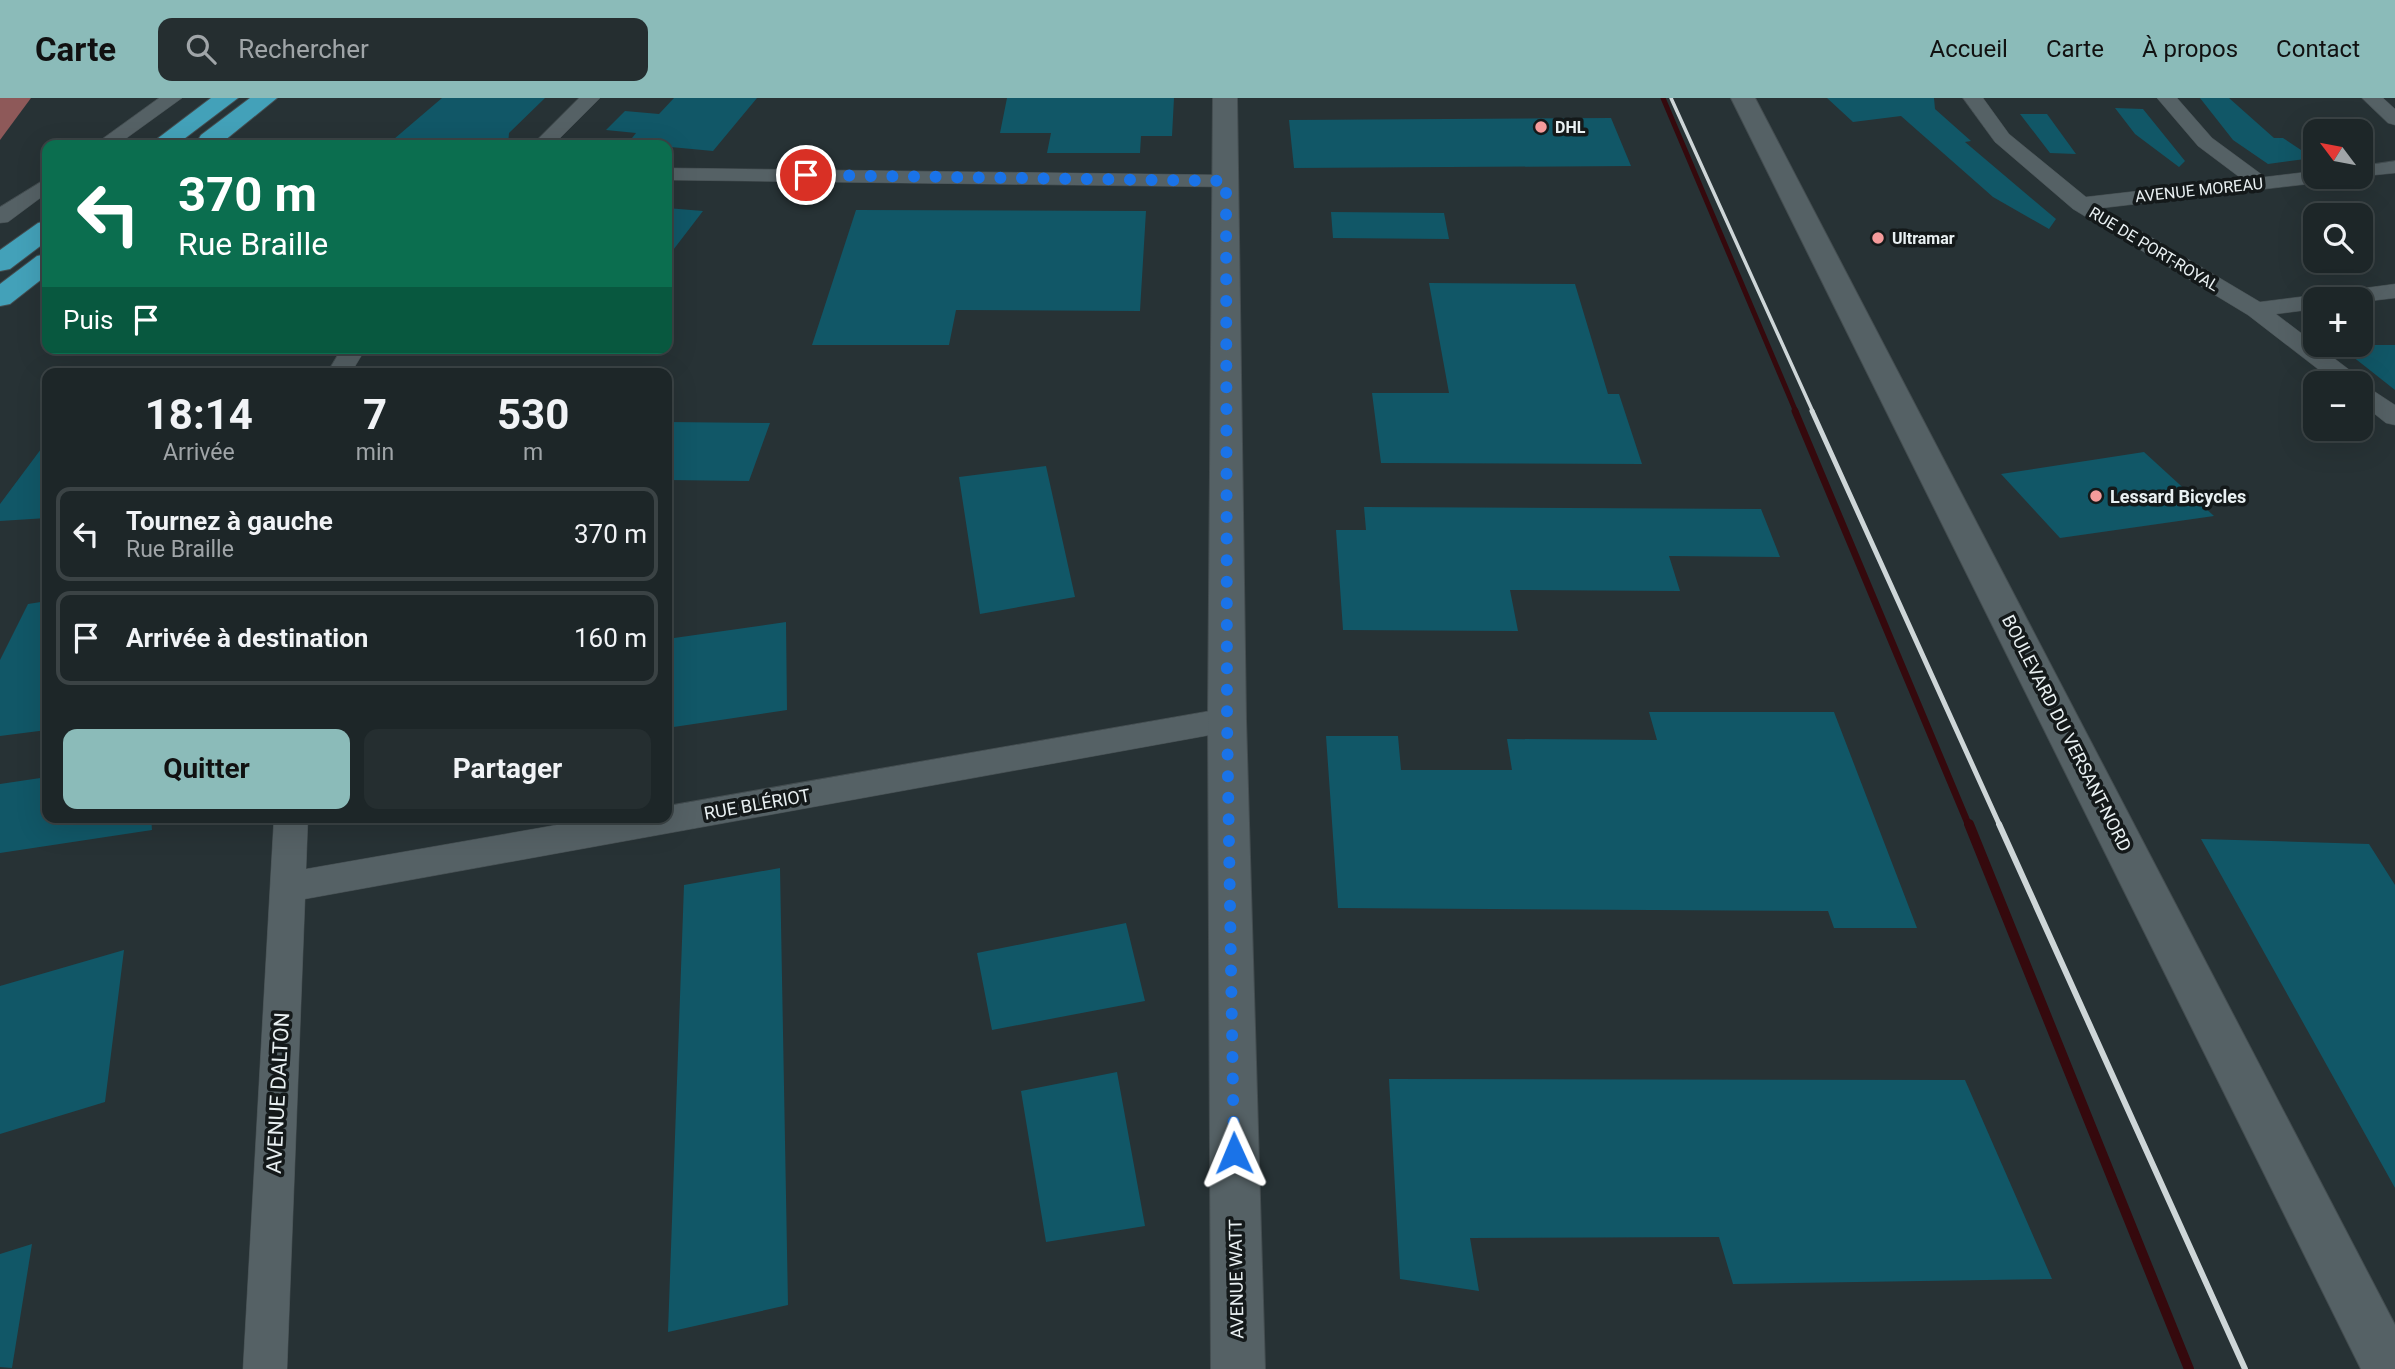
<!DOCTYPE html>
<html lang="fr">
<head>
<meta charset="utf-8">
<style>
  :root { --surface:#1d2628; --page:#252e30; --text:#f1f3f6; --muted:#a0a5a8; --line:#3b4345; --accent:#8bbbb9 }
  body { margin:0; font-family:Roboto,sans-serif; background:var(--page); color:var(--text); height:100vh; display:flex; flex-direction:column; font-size:26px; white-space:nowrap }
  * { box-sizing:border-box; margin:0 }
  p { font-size:23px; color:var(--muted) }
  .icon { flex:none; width:38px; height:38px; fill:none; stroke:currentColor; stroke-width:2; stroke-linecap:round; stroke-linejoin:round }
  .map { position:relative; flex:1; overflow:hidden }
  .sheet { position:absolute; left:42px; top:270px; width:630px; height:455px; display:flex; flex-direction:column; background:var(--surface); border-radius:14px; box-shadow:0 7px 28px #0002,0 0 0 2px var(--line) }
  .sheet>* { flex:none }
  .guide { position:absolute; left:42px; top:42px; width:630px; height:214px; border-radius:14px; box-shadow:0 7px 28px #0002,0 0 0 2px var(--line); background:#0b6e4f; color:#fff; overflow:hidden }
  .needle { width:46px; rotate:302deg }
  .fabs { position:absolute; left:2303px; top:21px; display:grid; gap:14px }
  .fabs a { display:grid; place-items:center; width:70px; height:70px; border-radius:14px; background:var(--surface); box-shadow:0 7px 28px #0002,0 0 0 2px var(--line); font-size:35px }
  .pin { position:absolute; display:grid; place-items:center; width:60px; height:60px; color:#fff; margin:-30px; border:4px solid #fff; border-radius:50%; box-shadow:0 2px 7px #0007 }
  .me { position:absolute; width:77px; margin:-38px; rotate:359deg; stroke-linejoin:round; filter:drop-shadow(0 0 5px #0008) }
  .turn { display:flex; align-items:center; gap:24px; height:147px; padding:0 21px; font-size:32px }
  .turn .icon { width:91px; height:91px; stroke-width:2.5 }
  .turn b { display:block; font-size:49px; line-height:60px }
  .then { display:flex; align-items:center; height:66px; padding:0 21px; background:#0003; gap:14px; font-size:26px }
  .eta { display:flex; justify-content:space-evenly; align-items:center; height:119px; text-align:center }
  .eta b { font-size:42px; font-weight:700; line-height:49px }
  .primary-button { display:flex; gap:14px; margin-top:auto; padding:14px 21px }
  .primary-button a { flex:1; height:80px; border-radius:14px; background:var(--accent); color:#111; font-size:28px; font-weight:700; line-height:80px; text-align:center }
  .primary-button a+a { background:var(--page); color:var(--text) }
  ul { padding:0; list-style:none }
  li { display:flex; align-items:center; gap:21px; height:94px; margin:0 14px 10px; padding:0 7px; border:4px solid var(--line); border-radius:14px }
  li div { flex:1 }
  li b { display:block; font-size:26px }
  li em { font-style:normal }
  header { display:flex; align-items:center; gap:42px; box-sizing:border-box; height:98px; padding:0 35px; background:var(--accent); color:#111 }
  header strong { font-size:33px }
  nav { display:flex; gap:38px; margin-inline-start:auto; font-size:24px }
  .search { width:490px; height:63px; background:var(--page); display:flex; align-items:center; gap:18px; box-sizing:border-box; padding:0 24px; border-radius:14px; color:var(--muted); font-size:26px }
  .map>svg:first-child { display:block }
</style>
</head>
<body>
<header>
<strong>Carte</strong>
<div class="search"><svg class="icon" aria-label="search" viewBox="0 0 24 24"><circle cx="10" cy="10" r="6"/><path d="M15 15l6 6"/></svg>Rechercher</div>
<nav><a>Accueil</a><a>Carte</a><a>À propos</a><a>Contact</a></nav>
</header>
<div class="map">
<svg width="2395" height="1271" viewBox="0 0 2395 1271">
  <rect width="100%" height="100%" fill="#273235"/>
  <path fill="#8e5959" d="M 0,0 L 31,0 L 0,42 Z"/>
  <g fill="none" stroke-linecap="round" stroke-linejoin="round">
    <path stroke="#35090d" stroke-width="5" d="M 1663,0 L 1796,314"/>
    <path stroke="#35090d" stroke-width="7" d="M 1795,313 L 1969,728"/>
    <path stroke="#35090d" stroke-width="10" d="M 1969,726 L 2189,1271"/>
  </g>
  <path fill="#115767" d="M 442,0 L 545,0 L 509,35 L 508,47 L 387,47 Z
    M 674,0 L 757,0 L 713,53 L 628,45 L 636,35 L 606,32 L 625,13 L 659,16 Z
    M 1007,0 L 1174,0 L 1172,38 L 1141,38 L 1140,55 L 1047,55 L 1051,35 L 1000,35 Z
    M 1827,0 L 1934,0 L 1935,11 L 1971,43 L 1965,44 L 2056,121 L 2049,131 L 1993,99 L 1901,18 L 1853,24 Z
    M 2200,0 L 2229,0 L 2274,40 L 2283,40 L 2313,60 L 2268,66 L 2233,42 Z
    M 2115,10 L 2143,11 L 2185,63 L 2179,69 L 2135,36 Z
    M 2020,16 L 2047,16 L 2076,56 L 2050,55 Z
    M 1611,20 L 1631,68 L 1294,70 L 1289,22 Z
    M 667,110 L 703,113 L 667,160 Z
    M 856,112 L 1146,113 L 1140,213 L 956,212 L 949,247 L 812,247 Z
    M 1331,114 L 1444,115 L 1449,141 L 1333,140 Z
    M 1429,185 L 1575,186 L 1608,296 L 1619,296 L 1642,366 L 1381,365 L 1372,295 L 1449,295 Z
    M 2338,247 L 2395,247 L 2395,292 Z
    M 667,324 L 770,325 L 749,383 L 667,382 Z
    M 47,343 L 47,420 L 0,423 L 0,406 Z
    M 2144,354 L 2214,418 L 2060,440 L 2001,376 Z
    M 1046,368 L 1075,499 L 980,516 L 959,379 Z
    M 1364,409 L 1761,411 L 1780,459 L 1669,458 L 1680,493 L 1510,492 L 1518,533 L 1343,532 L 1336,432 L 1366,432 Z
    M 47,503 L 47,632 L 0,638 L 0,562 L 28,506 Z
    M 786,524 L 787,612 L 667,630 L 667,541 Z
    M 1649,614 L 1834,614 L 1917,830 L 1834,830 L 1828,813 L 1338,810 L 1326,638 L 1398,638 L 1401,672 L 1512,672 L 1507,641 L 1657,642 Z
    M 47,679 L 47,719 L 151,719 L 152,732 L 0,755 L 0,686 Z
    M 2201,741 L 2369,746 L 2395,787 L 2395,1090 Z
    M 780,770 L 788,1207 L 668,1234 L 684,787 Z
    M 1126,825 L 1145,903 L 992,932 L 977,855 Z
    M 124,852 L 105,1004 L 0,1036 L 0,888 Z
    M 1117,974 L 1145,1128 L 1046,1144 L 1021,993 Z
    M 1389,981 L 1965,982 L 2052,1181 L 1733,1186 L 1719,1139 L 1470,1140 L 1479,1193 L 1400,1181 Z
    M 32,1146 L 12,1270 L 0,1269 L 0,1156 Z"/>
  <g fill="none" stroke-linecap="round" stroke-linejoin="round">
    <g stroke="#444d50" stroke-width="1">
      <path id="minor" d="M 159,0 L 182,0 L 117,47 L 94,47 Z
        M 579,0 L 600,0 L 553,47 L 532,47 Z
        M 1963,0 L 1983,0 L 2009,36 L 2086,99 L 2242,81 L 2198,48 L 2157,0 L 2177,0 L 2212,40 L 2265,79 L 2315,73 L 2315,79 L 2327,79 L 2317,85 L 2102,110 L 2260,204 L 2315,197 L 2324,200 L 2335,194 L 2395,186 L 2395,200 L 2361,204 L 2361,201 L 2315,201 L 2315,211 L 2276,216 L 2360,280 L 2363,286 L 2395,307 L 2395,327 L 2386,325 L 2361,305 L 2361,285 L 2336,285 L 2248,217 L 2073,111 L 1995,44 Z
        M 2362,0 L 2383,0 L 2395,11 L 2395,27 L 2388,25 Z
        M 2395,63 L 2395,75 L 2355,79 L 2361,79 L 2361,68 Z
        M 667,70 L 1226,77 L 1236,83 L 1226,89 L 667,82 Z
        M 47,80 L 47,95 L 8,124 L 0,125 L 0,109 Z
        M 342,250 L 366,250 L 351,275 L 327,275 Z
        M 1227,610 L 1238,613 L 1243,622 L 1238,631 L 1227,634 L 305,801 L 287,1271 L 243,1271 L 274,719 L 308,719 L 306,771 L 602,719 L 667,719 L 667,708 Z"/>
    </g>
    <g stroke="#444d50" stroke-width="2">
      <path id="tertiary" d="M 1213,0 L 1237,0 L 1246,622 L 1265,1271 L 1211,1271 L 1208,622 Z
        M 1731,0 L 1755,0 L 2395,1227 L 2395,1271 L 2361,1271 Z"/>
    </g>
    <g stroke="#444d50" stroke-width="2">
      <path id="motorway" d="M 211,0 L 238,0 L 176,47 L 149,47 Z
        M 250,0 L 277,0 L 219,47 L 201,47 L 198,42 L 201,37 Z
        M 47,123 L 47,143 L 10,171 L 0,173 L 0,152 L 38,125 Z
        M 47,156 L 47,177 L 10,206 L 0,208 L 0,186 L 37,158 Z"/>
    </g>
    <use href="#minor" fill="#556165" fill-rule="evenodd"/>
    <use href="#tertiary" fill="#556165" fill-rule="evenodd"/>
    <use href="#motorway" fill="#43a1b9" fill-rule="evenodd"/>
    <path stroke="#ced6d8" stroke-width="3.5" d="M 1671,0 L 1813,314"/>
    <path stroke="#ced6d8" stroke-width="5" d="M 1812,313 L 2000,728"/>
    <path stroke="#ced6d8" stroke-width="6" d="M 1999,726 L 2245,1271"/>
  </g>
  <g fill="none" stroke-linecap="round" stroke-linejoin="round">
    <path stroke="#1a73e8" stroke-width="12" stroke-dasharray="0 21.6" d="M 806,77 L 1226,83 L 1227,622 L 1234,1055"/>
  </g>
  <g fill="#f59b9b" stroke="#14191a" stroke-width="2.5">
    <circle cx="1541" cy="29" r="7"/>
    <circle cx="1878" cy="140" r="7"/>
    <circle cx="2096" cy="398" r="7"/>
  </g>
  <g text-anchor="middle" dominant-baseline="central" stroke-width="7" stroke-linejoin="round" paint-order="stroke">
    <g font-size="16" font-weight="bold" fill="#e9f0f2" stroke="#14191a" text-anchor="start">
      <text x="1555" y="29">DHL</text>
      <text x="1892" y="140">Ultramar</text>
    </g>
    <g font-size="16" fill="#e9f0f2" stroke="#14191a">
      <text transform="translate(2199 92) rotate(-6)">AVENUE MOREAU</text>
      <text transform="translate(2154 151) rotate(31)">RUE DE PORT-ROYAL</text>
    </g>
    <g font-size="18" font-weight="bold" fill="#e9f0f2" stroke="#14191a" text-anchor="start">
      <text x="2110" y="398">Lessard Bicycles</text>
    </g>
    <g font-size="18" fill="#e9f0f2" stroke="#14191a">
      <text transform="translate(2067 635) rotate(63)">BOULEVARD DU VERSANT-NORD</text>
      <text transform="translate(757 706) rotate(-10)">RUE BLÉRIOT</text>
      <text transform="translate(1236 1181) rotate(-91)">AVENUE WATT</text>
    </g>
    <g font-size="21" fill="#e9f0f2" stroke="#14191a">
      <text transform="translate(278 995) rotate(-87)">AVENUE DALTON</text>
    </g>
  </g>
</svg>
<div class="fabs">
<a><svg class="needle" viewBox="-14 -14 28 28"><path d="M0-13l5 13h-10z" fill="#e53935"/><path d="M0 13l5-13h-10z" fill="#a0a5a8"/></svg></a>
<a><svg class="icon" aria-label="search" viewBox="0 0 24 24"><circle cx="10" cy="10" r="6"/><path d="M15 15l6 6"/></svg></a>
<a>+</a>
<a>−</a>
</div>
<div class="pin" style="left:806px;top:77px;background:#d93025"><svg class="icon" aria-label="arrive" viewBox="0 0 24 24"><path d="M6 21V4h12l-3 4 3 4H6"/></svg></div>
<svg class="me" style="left:1234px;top:1055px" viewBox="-20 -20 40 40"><path d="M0-17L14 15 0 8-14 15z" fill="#1a73e8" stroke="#fff" stroke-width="4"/></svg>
<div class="guide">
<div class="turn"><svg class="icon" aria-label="left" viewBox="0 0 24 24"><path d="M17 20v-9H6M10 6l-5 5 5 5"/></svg><div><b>370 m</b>Rue Braille</div></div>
<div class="then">Puis<svg class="icon" aria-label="arrive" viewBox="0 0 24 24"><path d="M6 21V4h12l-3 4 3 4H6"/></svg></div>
</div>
<section class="sheet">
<div class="eta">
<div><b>18:14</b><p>Arrivée</p></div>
<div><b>7</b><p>min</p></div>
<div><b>530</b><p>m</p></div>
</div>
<ul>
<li><svg class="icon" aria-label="left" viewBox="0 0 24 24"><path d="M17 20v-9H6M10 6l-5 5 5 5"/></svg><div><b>Tournez à gauche</b><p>Rue Braille</p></div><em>370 m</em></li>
<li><svg class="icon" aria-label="arrive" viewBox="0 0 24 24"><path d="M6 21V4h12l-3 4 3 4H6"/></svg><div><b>Arrivée à destination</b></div><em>160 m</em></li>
</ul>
<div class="primary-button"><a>Quitter</a><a>Partager</a></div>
</section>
</div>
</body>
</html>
